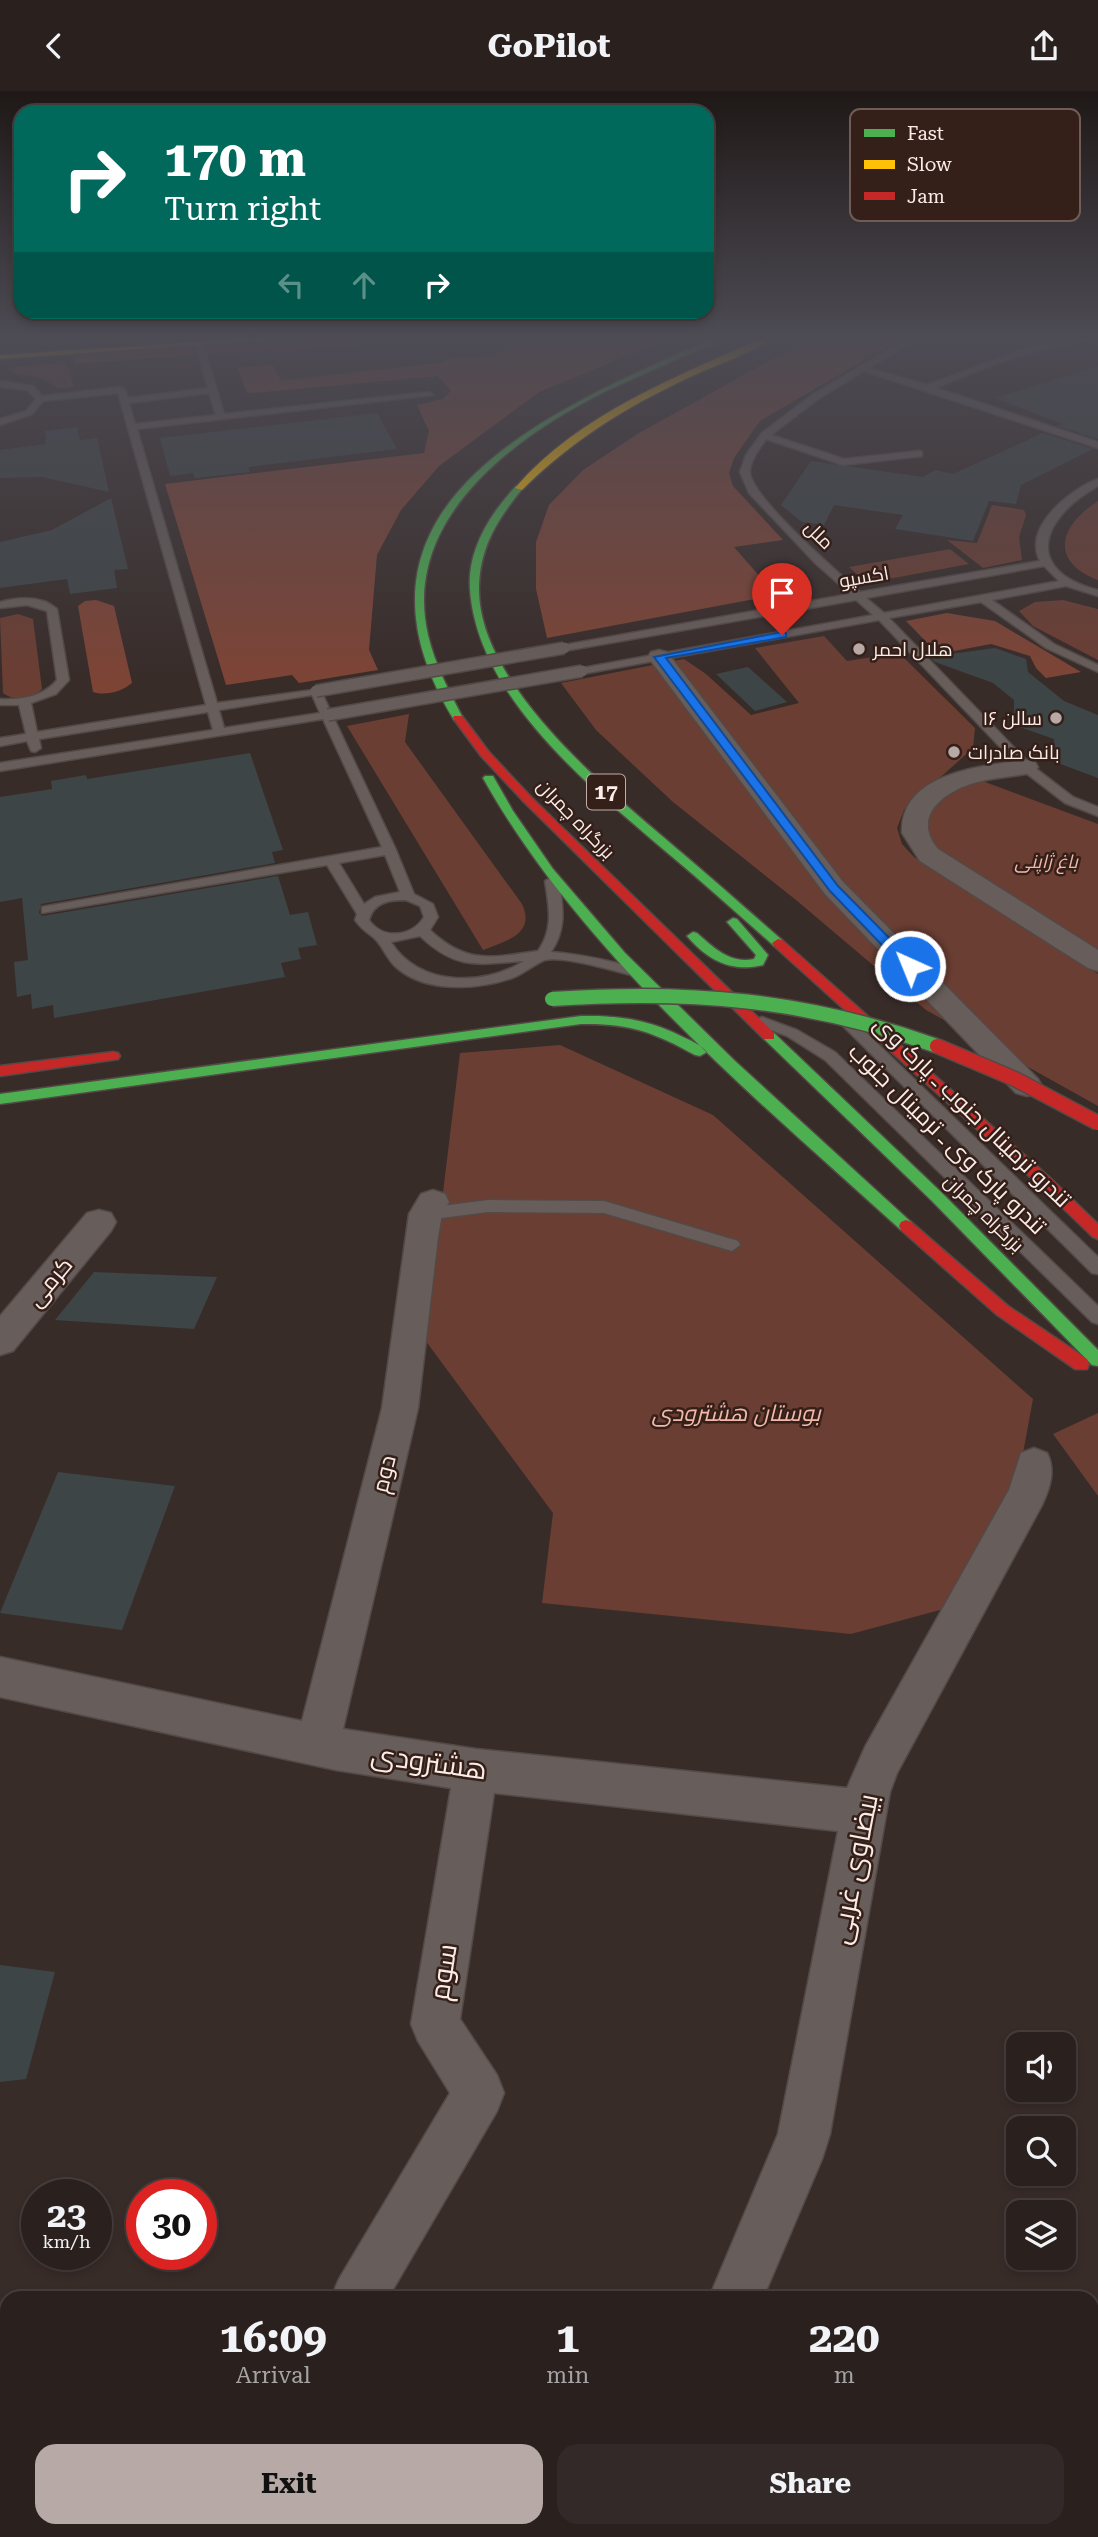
<!DOCTYPE html>
<html lang="en">
<head>
<meta charset="utf-8">
<style>
  :root { --surface:#2a211f; --page:#322928; --text:#f1f3f6; --muted:#a5a3a4; --line:#463e3d; --accent:#b7a9a5 }
  body { margin:0; font-family:"Roboto Serif",Cairo,serif; background:var(--page); color:var(--text); height:100vh; display:flex; flex-direction:column; font-size:26px; white-space:nowrap }
  * { box-sizing:border-box; margin:0 }
  p { font-size:23px; color:var(--muted) }
  .icon { flex:none; width:38px; height:38px; fill:none; stroke:currentColor; stroke-width:2; stroke-linecap:round; stroke-linejoin:round }
  .map { position:relative; flex:1; overflow:hidden }
  .sheet { position:absolute; left:0px; top:2200px; width:1099px; height:247px; display:flex; flex-direction:column; background:var(--surface); border-radius:21px 21px 0 0; box-shadow:0 4px 10px #0003,0 0 0 2px var(--line) }
  .sheet>* { flex:none }
  .guide { position:absolute; left:14px; top:14px; width:700px; height:214px; border-radius:21px; box-shadow:0 4px 10px #0003,0 0 0 2px var(--line); background:#00695c; color:#fff; overflow:hidden }
  .controls { position:absolute; left:1006px; top:1941px; display:grid; gap:14px }
  .controls a { display:grid; place-items:center; width:70px; height:70px; border-radius:14px; background:var(--surface); box-shadow:0 4px 10px #0003,0 0 0 2px var(--line); font-size:35px }
  .speed { position:absolute; left:21px; top:2088px; display:flex; gap:14px; font-size:35px; font-weight:700; text-align:center }
  .speed>* { display:grid; place-content:center; width:91px; height:91px; border-radius:50%; background:var(--surface); box-shadow:0 4px 10px #0003,0 0 0 2px var(--line); line-height:1 }
  .speed small { font-size:18px; font-weight:400 }
  .speed .limit { border:10px solid #d22; background:#fff; color:#111 }
  .pin { position:absolute; display:grid; place-items:center; width:60px; height:60px; color:#fff; margin:-72px -30px; border-radius:50% 50% 50% 0; rotate:-45deg; box-shadow:0 0 7px #0007 }
  .pin .icon { rotate:45deg }
  .me { position:absolute; width:77px; margin:-38px; rotate:316deg; stroke-linejoin:round; filter:drop-shadow(0 0 5px #0008) }
  .turn { display:flex; align-items:center; gap:24px; height:147px; padding:0 35px; font-size:32px }
  .turn .icon { width:91px; height:91px; stroke-width:2.5 }
  .turn b { display:block; font-size:49px; line-height:60px }
  .lanes { display:flex; align-items:center; height:66px; padding:0 35px; background:#0003; justify-content:center; gap:35px; direction:ltr }
  .lanes .off { opacity:.35 }
  .eta { display:flex; justify-content:space-evenly; align-items:center; height:119px; text-align:center }
  .eta b { font-size:42px; font-weight:700; line-height:49px }
  .button { display:flex; gap:14px; margin-top:auto; padding:14px 35px }
  .button a { flex:1; height:80px; border-radius:21px; background:var(--accent); color:#111; font-size:28px; font-weight:700; line-height:80px; text-align:center }
  .button a+a { background:var(--page); color:var(--text) }
  header { display:flex; justify-content:space-between; align-items:center; height:91px; padding:0 35px; background:var(--surface); font-size:32px; font-weight:700 }
  .map>svg:first-child { display:block }
</style>
</head>
<body>
<header><svg class="icon" aria-label="back" viewBox="0 0 24 24"><path d="M15 5l-7 7 7 7"/></svg>GoPilot<svg class="icon" aria-label="share" viewBox="0 0 24 24"><path d="M12 15V3M7 8l5-5 5 5M5 13v7h14v-7"/></svg></header>
<div class="map">
<svg width="1098" height="2446" viewBox="0 0 1098 2446">
  <rect width="100%" height="100%" fill="#382c29"/>
  <path fill="#6b3e33" d="M 66,271 L 74,296 L 59,297 L 41,287 L 13,282 L 6,277 Z
    M 1098,410 L 1098,489 C 1049,470 1059,435 1098,410 Z
    M 992,414 L 1024,419 L 1026,424 L 1019,446 L 1022,469 L 983,477 L 947,449 L 977,452 Z
    M 950,458 L 969,473 L 867,492 L 849,476 Z
    M 1063,509 L 1098,518 L 1098,569 L 1033,535 L 1019,520 L 1035,511 Z
    M 18,523 L 33,528 L 42,598 C 32,607 14,611 3,602 L 0,527 Z
    M 824,545 L 847,570 L 899,562 L 975,637 L 973,657 L 904,719 L 897,737 L 902,753 L 914,766 L 1098,883 L 1098,1015 L 926,919 L 796,809 L 673,711 L 596,639 L 561,592 L 684,568 L 706,583 L 751,624 L 799,612 L 755,557 Z
    M 409,623 L 405,651 L 522,813 C 536,843 506,850 483,859 L 347,635 Z
    M 977,688 L 1098,733 L 1098,865 L 932,759 L 923,718 L 941,702 Z
    M 560,954 L 713,1024 L 1033,1308 L 1019,1384 L 951,1516 L 851,1543 L 542,1512 L 553,1422 L 425,1249 L 460,962 Z
    M 1098,1322 L 1098,1405 L 1053,1343 Z"/>
  <path fill="#7d4436" d="M 354,245 L 474,245 L 278,261 L 270,259 L 74,273 L 72,264 Z
    M 523,245 L 670,245 L 668,248 L 539,301 L 439,375 L 401,419 L 377,464 L 369,559 L 378,579 L 299,592 L 292,584 L 226,594 L 165,393 L 424,362 L 429,340 L 417,314 L 443,308 L 451,300 L 438,285 L 253,302 L 247,301 L 237,277 L 272,274 L 280,288 L 287,289 L 438,272 L 449,267 L 489,265 L 522,249 Z
    M 814,245 L 905,245 L 760,330 L 734,367 L 729,382 L 733,395 L 783,449 L 734,456 L 776,504 L 547,547 L 536,498 L 536,451 L 549,414 L 583,379 L 639,342 Z
    M 96,509 L 114,515 L 132,592 C 121,601 106,605 93,601 L 78,515 L 85,510 Z
    M 947,522 L 995,530 L 1081,581 L 1046,587 L 1036,577 L 1030,565 L 991,553 L 938,563 L 906,530 Z"/>
  <path fill="#3e4546" d="M 1098,275 L 1098,348 L 1057,335 L 1062,333 L 995,307 Z
    M 377,322 L 397,358 L 248,376 L 250,381 L 195,387 L 193,382 L 170,385 L 160,347 Z
    M 77,336 L 80,349 L 97,347 L 109,401 L 42,386 L 0,387 L 0,359 L 46,353 L 45,340 Z
    M 1043,342 L 1093,358 L 1021,394 L 1016,413 L 989,410 L 973,450 L 895,438 L 903,424 L 834,414 L 824,434 L 802,431 L 781,414 L 811,370 L 923,386 L 935,379 L 953,383 Z
    M 111,407 L 128,478 L 114,479 L 117,497 L 70,503 L 67,488 L 0,497 L 0,451 L 52,439 Z
    M 995,557 L 1026,568 L 1028,581 L 1064,610 L 1098,624 L 1098,687 L 1055,671 L 1054,648 L 1014,634 L 1014,609 L 993,592 L 935,571 L 930,566 Z
    M 748,576 L 787,611 L 755,620 L 716,583 Z
    M 250,662 L 283,759 L 272,761 L 275,772 L 41,813 L 39,822 L 42,825 L 278,785 L 290,824 L 308,821 L 317,854 L 298,857 L 301,868 L 281,872 L 285,886 L 54,927 L 53,914 L 32,918 L 31,903 L 17,906 L 14,871 L 28,869 L 22,807 L 0,811 L 0,706 L 52,698 L 51,690 L 86,684 L 87,688 Z
    M 94,1181 L 217,1186 L 194,1238 L 55,1229 Z
    M 58,1381 L 175,1395 L 122,1539 L 0,1522 Z
    M 0,1874 L 55,1881 L 26,1988 L 0,1991 Z"/>
  <g fill="none" stroke-linecap="round" stroke-linejoin="round">
    <g stroke="#534946" stroke-width="3">
      <path id="lane" d="M 912,245 L 921,245 L 869,277 L 927,294 L 1029,256 L 1075,246 L 1098,245 L 1098,247 C 1041,255 988,274 936,297 L 1098,351 L 1098,357 L 864,280 L 818,308 L 771,344 L 844,368 L 919,360 L 922,361 L 922,365 L 843,374 L 766,348 C 760,357 749,371 750,382 C 753,408 839,482 860,501 L 1040,470 C 1022,436 1071,398 1098,388 L 1098,395 C 1042,426 1021,479 1098,499 L 1098,505 L 1066,495 L 992,509 L 1054,553 L 1098,574 L 1098,581 L 1046,557 L 981,511 L 889,527 L 1030,673 L 1073,706 L 1098,716 L 1098,725 L 1065,712 L 1022,679 L 879,529 L 582,583 L 576,580 L 582,577 L 873,524 L 856,509 L 564,560 L 559,557 L 564,554 L 850,503 L 816,473 L 749,402 L 740,381 L 746,364 L 762,342 L 812,304 ZM 1044,475 L 1059,490 L 884,522 L 866,507 Z
        M 199,250 L 203,252 L 224,323 L 429,301 L 433,304 L 137,338 L 217,612 L 320,598 L 396,759 L 414,803 L 433,813 L 438,826 L 430,839 C 466,873 491,867 538,860 C 554,837 549,817 545,790 L 552,786 L 559,790 C 563,817 567,837 551,861 C 582,863 611,870 640,878 L 640,884 L 635,885 C 614,880 565,865 545,869 C 536,872 522,884 512,887 C 477,899 426,902 397,877 C 387,869 383,855 374,847 C 367,841 361,838 355,829 L 357,823 L 327,774 L 42,822 L 42,816 L 47,815 L 382,756 L 323,628 L 0,680 L 0,672 L 213,639 L 208,621 L 39,648 L 41,657 L 35,661 L 31,660 L 27,650 L 0,655 L 0,647 L 26,643 L 19,614 L 0,614 L 0,608 C 21,609 43,606 57,589 L 47,520 L 27,514 L 0,517 L 0,511 C 19,506 41,504 57,518 L 69,589 L 56,603 L 31,612 L 37,641 L 206,614 L 118,302 L 43,310 L 32,323 L 0,334 L 0,328 L 26,320 L 36,308 L 27,299 L 0,296 L 0,290 L 33,295 L 42,305 L 121,296 L 125,299 L 128,307 L 208,297 L 195,252 ZM 209,302 L 216,324 L 135,333 L 129,312 ZM 312,604 L 320,622 L 224,637 L 219,619 ZM 385,764 L 400,801 L 375,806 L 364,813 L 339,772 ZM 406,809 L 420,815 L 424,826 C 412,846 383,849 369,829 C 374,811 389,809 406,809 ZM 420,845 C 457,880 478,873 524,870 C 483,896 418,895 391,851 Z
        M 762,926 L 797,939 L 835,961 L 1098,1215 L 1098,1233 L 1092,1231 L 825,969 L 787,945 L 757,934 L 755,931 L 757,928 Z
        M 848,927 L 853,929 L 1098,1166 L 1098,1183 L 1092,1182 L 843,935 L 841,932 L 843,929 Z
        M 488,1109 L 604,1110 L 738,1150 L 740,1154 L 732,1160 L 604,1122 L 488,1121 L 426,1129 L 418,1123 L 426,1117 Z"/>
    </g>
    <g stroke="#534946" stroke-width="3">
      <path id="street" d="M 659,559 L 667,561 L 843,791 L 1038,988 L 1042,995 L 1038,1002 L 1027,1005 L 1016,1002 L 825,803 L 648,566 L 651,561 Z
        M 1026,669 L 1035,671 L 1038,676 L 1035,681 C 1015,686 994,686 974,692 C 943,701 911,726 938,758 L 1098,859 L 1098,880 L 1088,877 L 920,770 L 902,742 C 900,681 983,675 1026,669 Z
        M 433,1099 L 445,1103 L 449,1111 L 442,1123 L 438,1146 L 418,1317 L 343,1638 L 476,1658 L 847,1697 L 865,1656 L 1009,1399 L 1021,1362 L 1034,1357 L 1047,1362 C 1056,1379 1050,1397 1042,1414 L 897,1682 L 890,1701 L 830,2043 L 822,2068 L 763,2207 L 709,2207 L 778,2043 L 838,1740 L 494,1702 L 460,1928 L 497,1984 L 504,2002 L 497,2020 L 388,2207 L 331,2207 L 339,2188 L 450,2002 L 418,1950 L 411,1933 L 451,1697 L 336,1679 L 0,1606 L 0,1566 L 302,1630 L 382,1317 L 409,1123 L 421,1103 Z
        M 99,1119 L 111,1122 L 116,1131 L 111,1140 L 13,1260 L 0,1264 L 0,1225 L 87,1122 Z
        M 1092,2413 L 1098,2415 L 1098,2446 L 1053,2446 L 1051,2440 L 1092,2440 Z
        M 190,2440 L 250,2440 L 248,2446 L 188,2446 Z
        M 401,2440 L 463,2440 L 465,2446 L 403,2446 Z
        M 599,2440 L 659,2440 L 657,2446 L 597,2446 Z"/>
    </g>
    <g stroke="#534946" stroke-width="3">
      <path id="fast" d="M 719,245 L 728,245 C 715,254 698,259 684,265 C 658,277 632,288 606,300 C 516,345 401,427 428,544 C 435,574 449,600 463,627 L 454,629 C 321,410 558,316 719,245 Z
        M 516,395 L 523,397 C 498,428 480,455 479,496 C 477,595 613,703 682,762 C 716,791 749,820 782,849 L 782,855 L 774,855 C 739,824 705,793 670,764 C 593,698 478,608 470,499 C 467,459 490,423 516,395 Z
        M 485,685 L 493,685 L 513,720 L 553,778 L 625,862 L 735,970 L 911,1131 L 913,1135 L 911,1139 L 901,1139 C 753,1005 581,862 483,687 Z
        M 733,827 L 737,828 L 768,864 L 763,874 C 732,882 707,869 687,845 L 693,841 L 697,842 C 714,857 730,873 754,868 L 756,864 L 727,831 Z
        M 581,925 C 618,924 650,929 683,946 C 692,950 701,954 707,961 L 700,965 L 695,964 C 654,941 628,932 581,933 L 0,1013 L 0,1003 Z
        M 769,941 L 774,942 L 942,1102 L 1098,1259 L 1098,1275 L 1092,1274 L 932,1110 L 764,948 L 764,942 Z"/>
    </g>
    <g stroke="#534946" stroke-width="3">
      <path id="slow" d="M 289,245 L 319,245 L 0,268 L 0,264 Z
        M 767,245 L 776,245 C 750,263 716,274 688,287 C 626,316 571,350 522,399 L 515,397 C 580,322 679,285 767,245 Z"/>
    </g>
    <g stroke="#534946" stroke-width="3">
      <path id="jam" d="M 454,625 L 462,625 L 489,661 L 532,707 L 774,942 L 774,948 L 764,948 L 524,711 L 481,665 L 453,627 Z
        M 778,848 L 782,849 L 1048,1085 L 1098,1133 L 1098,1148 L 1093,1146 L 1038,1093 L 774,855 L 772,852 Z
        M 113,961 L 118,962 L 120,965 L 118,968 L 0,985 L 0,975 Z
        M 906,1129 L 911,1131 L 1008,1215 L 1087,1268 L 1089,1273 L 1087,1278 L 1075,1278 L 996,1223 L 901,1139 L 899,1135 L 901,1131 Z"/>
    </g>
    <use href="#lane" fill="#675d5a" fill-rule="evenodd"/>
    <use href="#street" fill="#675d5a" fill-rule="evenodd"/>
    <use href="#fast" fill="#4caf50" fill-rule="evenodd"/>
    <use href="#slow" fill="#ffc107" fill-rule="evenodd"/>
    <use href="#jam" fill="#c62828" fill-rule="evenodd"/>
    <g stroke="#534946" stroke-width="14" stroke-linecap="butt">
      <path id="lane-bridge" d="M 316,600 L 564,557
        M 328,624 L 582,580"/>
    </g>
    <g stroke="#534946" stroke-width="17" stroke-linecap="butt">
      <path id="fast-bridge" d="M 552,908 C 691,899 805,908 937,955"/>
    </g>
    <g stroke="#534946" stroke-width="17" stroke-linecap="butt">
      <path id="jam-bridge" d="M 937,955 L 1015,988 L 1098,1032"/>
    </g>
    <use href="#lane-bridge" stroke="#675d5a" stroke-width="11"/>
    <use href="#fast-bridge" stroke="#4caf50" stroke-width="14"/>
    <use href="#jam-bridge" stroke="#c62828" stroke-width="14"/>
  </g>
  <linearGradient id="sky" x2="0" y2="1"><stop stop-color="#1f1817"/><stop offset="0.42" stop-color="#4d4b54"/><stop offset="1" stop-color="#4d4b54" stop-opacity="0"/></linearGradient>
  <rect width="1098" height="587" fill="url(#sky)"/>
  <path fill="#1a73e8" stroke="#114b97" stroke-width="2" d="M 782,541 L 786,542 L 786,546 L 666,567 L 838,795 L 914,872 L 914,878 L 905,878 L 830,800 L 654,566 Z"/>
  <g fill="#b7a9a5" stroke="#341f19" stroke-width="2.5">
    <circle cx="859" cy="558" r="7"/>
    <circle cx="1056" cy="627" r="7"/>
    <circle cx="954" cy="661" r="7"/>
  </g>
  <g text-anchor="middle" dominant-baseline="central" stroke-width="5" stroke-linejoin="round" paint-order="stroke">
    <g font-size="19" fill="#fbece8" stroke="#341f19">
      <text transform="translate(819 444) rotate(45)">ملل</text>
      <text transform="translate(864 486) rotate(-10)">اکسپو</text>
      <text transform="translate(576 728) rotate(46)">بزرگراه چمران</text>
      <text transform="translate(984 1122) rotate(44)">بزرگراه چمران</text>
    </g>
    <g font-size="19" fill="#fbece8" stroke="#341f19" text-anchor="start">
      <text x="873" y="558">هلال احمر</text>
      <text x="1042" y="627" text-anchor="end">سالن ۱۶</text>
      <text x="968" y="661">بانک صادرات</text>
    </g>
    <g font-size="19" font-style="italic" fill="#f3b7a8" stroke="#341f19">
      <text x="1046" y="770">باغ ژاپنی</text>
    </g>
    <rect fill="#341f19" stroke="#bfaeaa" stroke-width="2" x="587" y="683.5" width="38" height="35" rx="5"/>
    <g font-size="21" font-weight="bold" fill="#fbece8">
      <text x="606" y="701">17</text>
    </g>
    <g font-size="23" fill="#fbece8" stroke="#341f19">
      <text transform="translate(972 1021) rotate(44)">تندرو ترمینال جنوب ـ پارک وی</text>
      <text transform="translate(947 1048) rotate(44)">تندرو پارک وی ـ ترمینال جنوب</text>
      <text transform="translate(50 1191) rotate(-50)">کرمی</text>
      <text transform="translate(384 1383) rotate(-76)">دوم</text>
    </g>
    <g font-size="23" font-style="italic" fill="#f3b7a8" stroke="#341f19">
      <text x="736" y="1322">بوستان هشترودی</text>
    </g>
    <g font-size="28" fill="#fbece8" stroke="#341f19">
      <text transform="translate(429 1671) rotate(8)">هشترودی</text>
      <text transform="translate(854 1778) rotate(-79)">بیضاوی غربی</text>
      <text transform="translate(443 1881) rotate(-81)">سوم</text>
    </g>
  </g>
  <rect x="850" y="18" width="230" height="112" rx="10" fill="#341f19" stroke="#705c57" stroke-width="2"/>
  <rect x="864" y="38" width="31" height="8" fill="#4caf50"/>
  <rect x="864" y="69" width="31" height="9" fill="#ffc107"/>
  <rect x="864" y="101" width="31" height="8" fill="#c62828"/>
  <g font-size="19" fill="#fbece8">
    <text x="907" y="49">Fast</text>
    <text x="907" y="80">Slow</text>
    <text x="907" y="112">Jam</text>
  </g>
</svg>
<div class="controls">
<a><svg class="icon" aria-label="sound" viewBox="0 0 24 24"><path d="M4 9h4l5-4v14l-5-4H4zM17 9q2 3 0 6"/></svg></a>
<a><svg class="icon" aria-label="search" viewBox="0 0 24 24"><circle cx="10" cy="10" r="6"/><path d="M15 15l6 6"/></svg></a>
<a><svg class="icon" aria-label="layers" viewBox="0 0 24 24"><path d="M12 4l9 5-9 5-9-5zM3 14l9 5 9-5"/></svg></a>
</div>
<div class="speed"><div>23<small>km/h</small></div><div class="limit">30</div></div>
<div class="pin" style="left:782px;top:544px;background:#d93025"><svg class="icon" aria-label="arrive" viewBox="0 0 24 24"><path d="M6 21V4h12l-3 4 3 4H6"/></svg></div>
<svg class="me" style="left:910px;top:875px" viewBox="-20 -20 40 40"><circle r="17" fill="#1a73e8" stroke="#fff" stroke-width="3"/><path d="M0-11L8 9 0 5-8 9z" fill="#fff"/></svg>
<div class="guide">
<div class="turn"><svg class="icon" aria-label="right" viewBox="0 0 24 24"><path d="M7 20v-9h11M14 6l5 5-5 5"/></svg><div><b>170 m</b>Turn right</div></div>
<div class="lanes"><svg class="icon off" aria-label="left" viewBox="0 0 24 24"><path d="M17 20v-9H6M10 6l-5 5 5 5"/></svg><svg class="icon off" aria-label="ahead" viewBox="0 0 24 24"><path d="M12 20V5M6 11l6-6 6 6"/></svg><svg class="icon" aria-label="right" viewBox="0 0 24 24"><path d="M7 20v-9h11M14 6l5 5-5 5"/></svg></div>
</div>
<section class="sheet">
<div class="eta">
<div><b>16:09</b><p>Arrival</p></div>
<div><b>1</b><p>min</p></div>
<div><b>220</b><p>m</p></div>
</div>
<div class="button"><a>Exit</a><a>Share</a></div>
</section>
</div>
</body>
</html>
